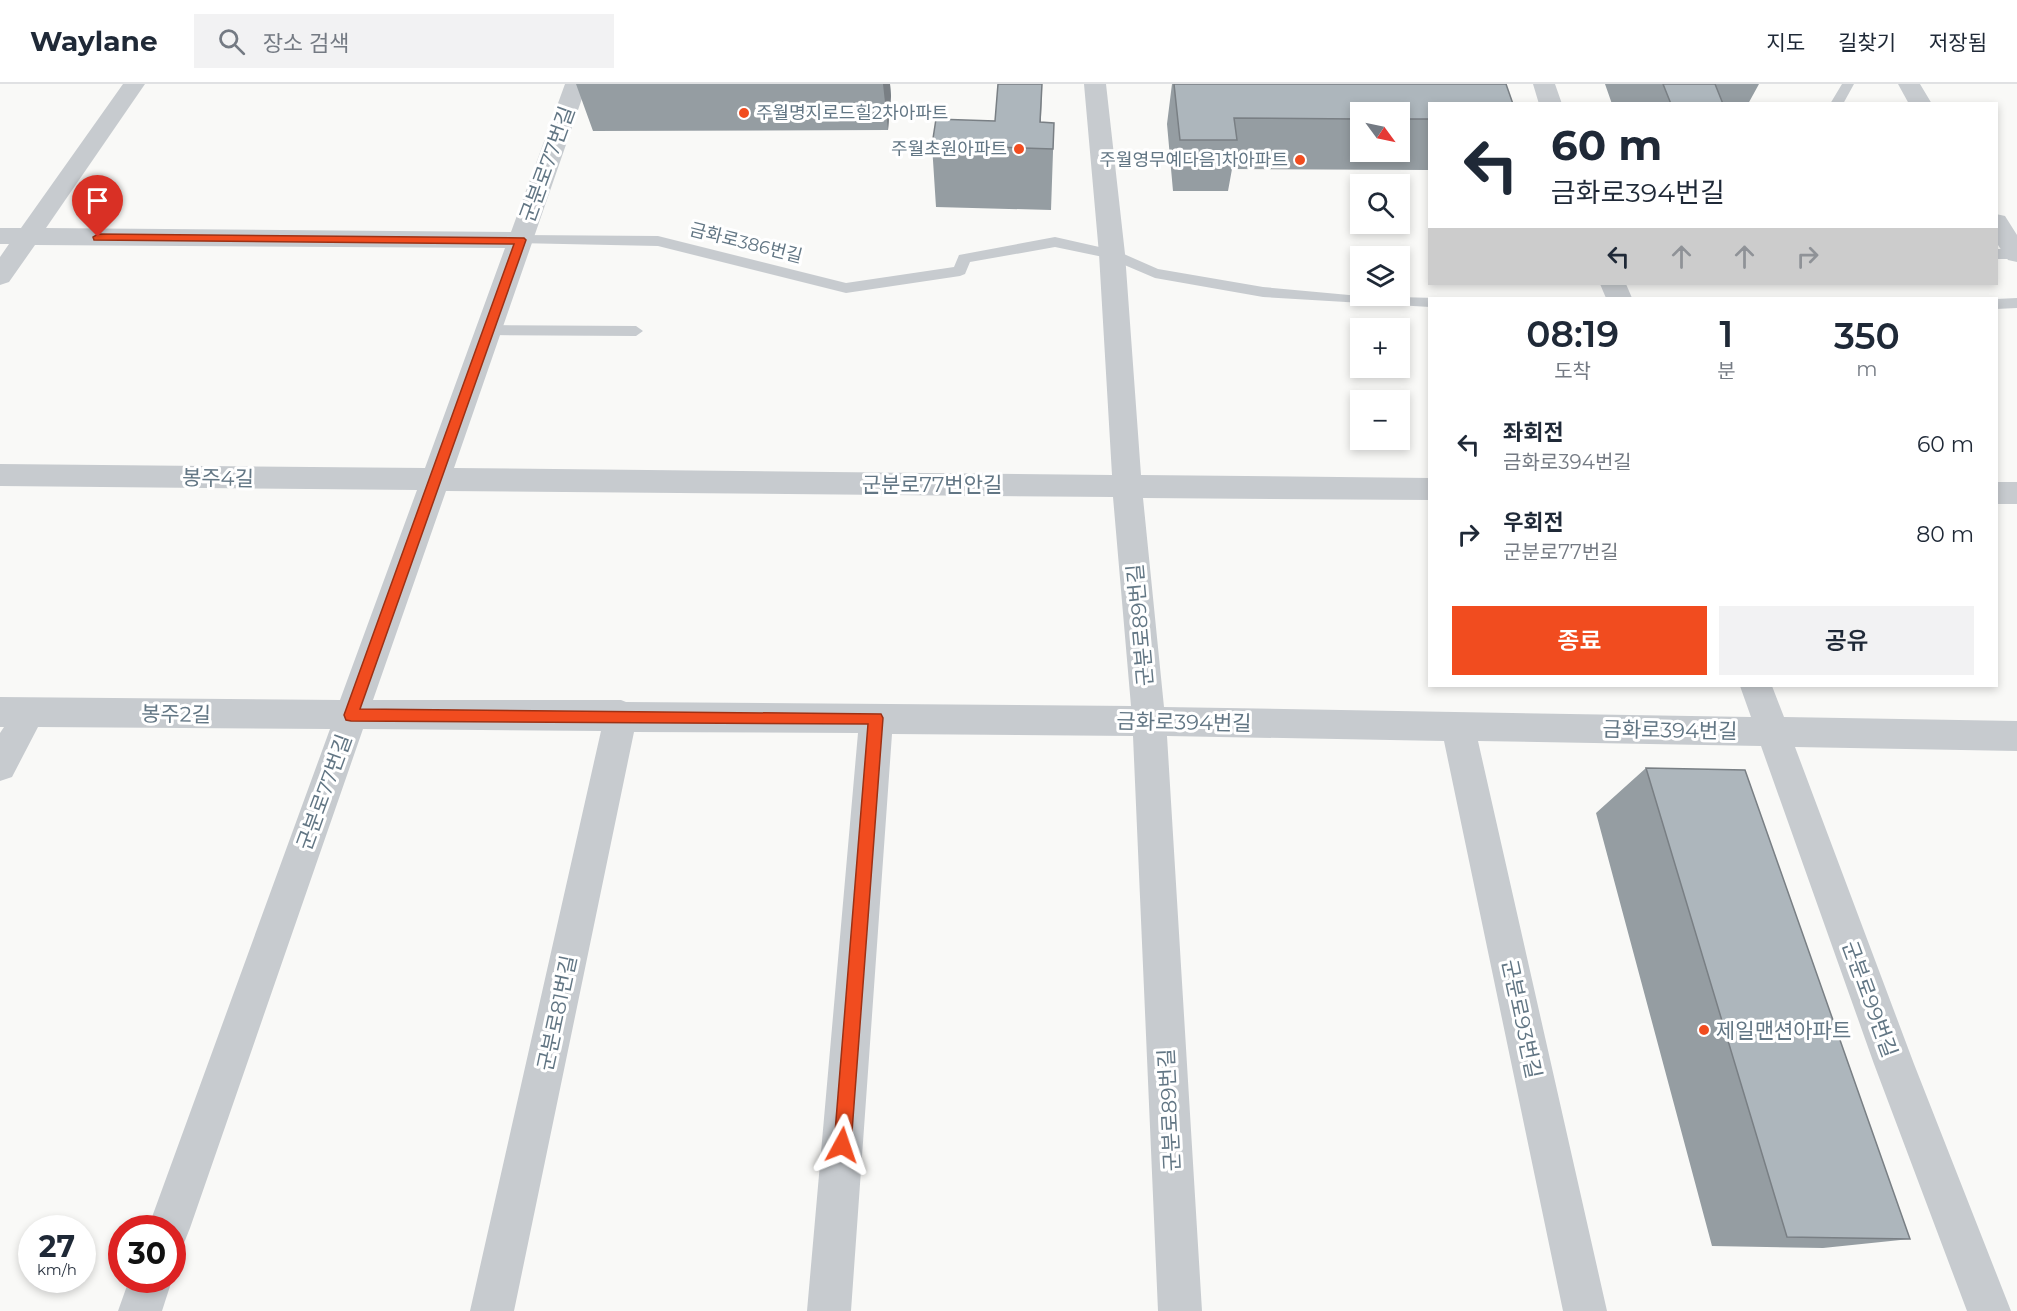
<!DOCTYPE html>
<html lang="ko">
<head>
<meta charset="utf-8">
<style>
  :root { --surface:#fff; --page:#f2f2f3; --text:#1f2937; --muted:#747a83; --line:#e0e1e3; --accent:#f14c1f }
  body { margin:0; font-family:Montserrat,"Noto Sans KR",sans-serif; background:var(--page); color:var(--text); height:100vh; display:flex; flex-direction:column; font-size:22px; white-space:nowrap }
  * { box-sizing:border-box; margin:0 }
  p { font-size:20px; color:var(--muted) }
  .icon { flex:none; width:33px; height:33px; fill:none; stroke:currentColor; stroke-width:2; stroke-linecap:round; stroke-linejoin:round }
  .map { position:relative; flex:1; overflow:hidden }
  .drawer { position:absolute; left:1428px; top:213px; width:570px; height:390px; display:flex; flex-direction:column; background:var(--surface); border-radius:0px; box-shadow:0 3px 9px #0003 }
  .drawer>* { flex:none }
  .top-card { position:absolute; left:1428px; top:18px; width:570px; height:183px; border-radius:0px; box-shadow:0 3px 9px #0003; background:#fff; color:var(--text); overflow:hidden }
  .needle { width:39px; rotate:123deg }
  .controls { position:absolute; left:1350px; top:18px; display:grid; gap:12px }
  .controls a { display:grid; place-items:center; width:60px; height:60px; border-radius:0px; background:var(--surface); box-shadow:0 3px 9px #0003; font-size:30px }
  .speed { position:absolute; left:18px; top:1131px; display:flex; gap:12px; font-size:30px; font-weight:700; text-align:center }
  .speed>* { display:grid; place-content:center; width:78px; height:78px; border-radius:50%; background:var(--surface); box-shadow:0 3px 9px #0003; line-height:1 }
  .speed small { font-size:15px; font-weight:400 }
  .speed .limit { border:9px solid #d22; background:#fff; color:#111 }
  .pin { position:absolute; display:grid; place-items:center; width:51px; height:51px; color:#fff; margin:-62px -26px; border-radius:50% 50% 50% 0; rotate:-45deg; box-shadow:0 0 6px #0007 }
  .pin .icon { rotate:45deg }
  .me { position:absolute; width:66px; margin:-33px; rotate:5deg; stroke-linejoin:round; filter:drop-shadow(0 0 4px #0008) }
  .turn { display:flex; align-items:center; gap:21px; height:126px; padding:0 24px; font-size:27px }
  .turn .icon { width:78px; height:78px; stroke-width:2.5 }
  .turn b { display:block; font-size:42px; line-height:51px }
  .lanes { display:flex; align-items:center; height:57px; padding:0 24px; background:#0003; justify-content:center; gap:30px; direction:ltr }
  .lanes .off { opacity:.35 }
  .eta { display:flex; justify-content:space-evenly; align-items:center; height:102px; text-align:center }
  .eta b { font-size:36px; font-weight:600; line-height:42px }
  .action { display:flex; gap:12px; margin-top:auto; padding:12px 24px }
  .action a { flex:1; height:69px; border-radius:0px; background:var(--accent); color:#fff; font-size:24px; font-weight:600; line-height:69px; text-align:center }
  .action a+a { background:var(--page); color:var(--text) }
  ul { padding:0; list-style:none }
  li { display:flex; align-items:center; gap:18px; height:90px; padding:0 24px }
  li div { flex:1 }
  li b { display:block; font-size:22px }
  li em { font-style:normal }
  header { display:flex; align-items:center; gap:36px; box-sizing:border-box; height:84px; padding:0 30px; background:var(--surface); border-bottom:2px solid var(--line) }
  header strong { font-size:28px }
  nav { display:flex; gap:33px; margin-inline-start:auto; font-size:21px }
  .search { width:420px; height:54px; background:var(--page); display:flex; align-items:center; gap:15px; box-sizing:border-box; padding:0 21px; border-radius:0px; color:var(--muted); font-size:22px }
  .map>svg:first-child { display:block }
</style>
</head>
<body>
<header>
<strong>Waylane</strong>
<div class="search"><svg class="icon" aria-label="search" viewBox="0 0 24 24"><circle cx="10" cy="10" r="6"/><path d="M15 15l6 6"/></svg>장소 검색</div>
<nav><a>지도</a><a>길찾기</a><a>저장됨</a></nav>
</header>
<div class="map">
<svg width="2017" height="1227" viewBox="0 0 2017 1227">
  <rect width="100%" height="100%" fill="#f9f9f7"/>
  <g fill="none" stroke-linecap="round" stroke-linejoin="round">
    <path fill="#c7cbcf" fill-rule="evenodd" d="M 1842,0 L 1854,0 L 1843,20 L 1830,20 Z
      M 521,151 L 658,152 L 846,199 L 954,183 L 959,171 L 1055,153 L 1117,167 L 1158,185 L 1263,203 L 1360,212 L 1435,214 L 1430,214 L 1430,223 L 1263,213 L 1155,194 L 1108,174 L 1055,163 L 970,178 L 965,190 L 960,192 L 846,209 L 658,162 L 516,159 L 514,156 Z
      M 1996,165 L 2017,165 L 2017,175 L 1996,175 Z
      M 2017,214 L 2017,224 L 1996,225 L 1996,215 Z
      M 488,241 L 636,242 L 643,247 L 636,252 L 488,251 L 481,246 Z"/>
    <path fill="#c7cbcf" fill-rule="evenodd" d="M 123,0 L 145,0 L 46,144 L 511,148 L 565,0 L 587,0 L 454,384 L 1112,391 L 1099,170 L 1084,0 L 1106,0 L 1125,170 L 1141,391 L 1430,394 L 1430,416 L 1143,414 L 1164,623 L 1751,633 L 1740,602 L 1772,602 L 1784,633 L 2017,637 L 2017,667 L 1795,663 L 1914,980 L 2011,1227 L 1967,1227 L 1874,980 L 1761,662 L 1478,657 L 1607,1227 L 1563,1227 L 1444,657 L 1167,652 L 1202,1227 L 1158,1227 L 1133,652 L 892,650 L 851,1227 L 807,1227 L 858,649 L 634,648 L 514,1227 L 470,1227 L 601,647 L 363,645 L 190,1144 L 184,1159 L 172,1164 L 172,1144 L 148,1144 L 330,645 L 38,643 L 12,693 L 0,697 L 0,649 L 4,643 L 0,643 L 0,613 L 340,616 L 417,406 L 0,402 L 0,380 L 425,384 L 505,164 L 35,161 L 9,198 L 0,201 L 0,173 L 9,160 L 0,160 L 0,144 L 21,144 ZM 446,407 L 1113,413 L 1131,622 L 626,618 L 621,616 L 373,616 Z
      M 1533,0 L 1555,0 L 1562,20 L 1539,20 Z
      M 1898,0 L 1920,0 L 1932,20 L 1909,20 Z
      M 1996,130 L 2005,132 L 2017,151 L 2017,178 L 2008,176 L 1996,158 Z
      M 1600,200 L 1626,200 L 1632,214 L 1606,214 Z
      M 1996,398 L 2017,398 L 2017,420 L 1996,420 Z
      M 129,1196 L 172,1196 L 162,1227 L 118,1227 Z"/>
  </g>
  <path fill="#959da2" fill-rule="evenodd" d="M 576,0 L 890,0 L 891,12 L 888,46 L 593,47 Z
    M 1172,0 L 1506,0 L 1430,20 L 1430,86 L 1232,85 L 1228,107 L 1173,107 L 1167,40 ZM 1360,28 L 1400,28 L 1400,68 L 1360,68 Z
    M 1605,0 L 1759,0 L 1748,20 L 1612,20 Z
    M 995,37 L 1054,39 L 1051,126 L 936,123 L 932,61 Z
    M 1646,684 L 1910,1155 L 1823,1164 L 1712,1162 L 1596,729 Z"/>
  <path fill="#797f84" d="M 883,0 L 890,0 L 891,12 L 888,46 Z
    M 1042,0 L 1041,34 L 1040,64 L 1040,38 Z"/>
  <path fill="#adb6bc" stroke="#797f84" stroke-width="1.5" d="M 998,0 L 1042,0 L 1040,38 L 1054,39 L 1053,65 L 932,61 L 936,35 L 995,37 Z
    M 1174,0 L 1506,0 L 1513,20 L 1430,20 L 1430,35 L 1400,35 L 1400,28 L 1360,28 L 1360,35 L 1234,34 L 1237,56 L 1180,56 Z
    M 1663,0 L 1715,0 L 1723,20 L 1671,20 Z
    M 1646,684 L 1745,686 L 1910,1155 L 1787,1153 Z"/>
  <path fill="#f14c1f" stroke="#9d3114" stroke-width="1.5" d="M 98,150 L 524,154 L 526,156 L 360,625 L 881,630 L 883,634 L 851,1061 L 848,1067 L 842,1070 L 836,1067 L 834,1061 L 868,640 L 351,637 L 346,636 L 344,631 L 514,160 L 94,156 L 93,153 Z"/>
  <g fill="#f14c1f" stroke="#fff" stroke-width="2">
    <circle cx="744" cy="29" r="6"/>
    <circle cx="1019" cy="65" r="6"/>
    <circle cx="1300" cy="76" r="6"/>
    <circle cx="1704" cy="946" r="6"/>
  </g>
  <g text-anchor="middle" dominant-baseline="central" stroke-width="6" stroke-linejoin="round" paint-order="stroke">
    <g font-size="18" fill="#627684" stroke="#fff" text-anchor="end">
      <text x="756" y="29" text-anchor="start">주월명지로드힐2차아파트</text>
      <text x="1007" y="65">주월초원아파트</text>
      <text x="1288" y="76">주월영무예다음1차아파트</text>
    </g>
    <g font-size="18" fill="#627684" stroke="#fff">
      <text transform="translate(746 159) rotate(14)">금화로386번길</text>
    </g>
    <g font-size="21" fill="#627684" stroke="#fff">
      <text transform="translate(547 80) rotate(-70)">군분로77번길</text>
      <text transform="translate(218 394) rotate(1)">봉주4길</text>
      <text x="932" y="400">군분로77번안길</text>
      <text transform="translate(1140 541) rotate(-95)">군분로89번길</text>
      <text transform="translate(176 630) rotate(1)">봉주2길</text>
      <text transform="translate(1184 638) rotate(1)">금화로394번길</text>
      <text transform="translate(1670 646) rotate(1)">금화로394번길</text>
      <text transform="translate(324 708) rotate(-70)">군분로77번길</text>
      <text transform="translate(1870 915) rotate(70)">군분로99번길</text>
      <text transform="translate(557 929) rotate(-78)">군분로81번길</text>
      <text transform="translate(1522 935) rotate(78)">군분로93번길</text>
      <text transform="translate(1169 1026) rotate(-93)">군분로89번길</text>
    </g>
    <g font-size="21" fill="#627684" stroke="#fff" text-anchor="start">
      <text x="1716" y="946">제일맨션아파트</text>
    </g>
  </g>
</svg>
<div class="controls">
<a><svg class="needle" viewBox="-14 -14 28 28"><path d="M0-13l5 13h-10z" fill="#e53935"/><path d="M0 13l5-13h-10z" fill="#747a83"/></svg></a>
<a><svg class="icon" aria-label="search" viewBox="0 0 24 24"><circle cx="10" cy="10" r="6"/><path d="M15 15l6 6"/></svg></a>
<a><svg class="icon" aria-label="layers" viewBox="0 0 24 24"><path d="M12 4l9 5-9 5-9-5zM3 14l9 5 9-5"/></svg></a>
<a>+</a>
<a>−</a>
</div>
<div class="speed"><div>27<small>km/h</small></div><div class="limit">30</div></div>
<div class="pin" style="left:98px;top:153px;background:#d93025"><svg class="icon" aria-label="arrive" viewBox="0 0 24 24"><path d="M6 21V4h12l-3 4 3 4H6"/></svg></div>
<svg class="me" style="left:842px;top:1061px" viewBox="-20 -20 40 40"><path d="M0-17L14 15 0 8-14 15z" fill="#f14c1f" stroke="#fff" stroke-width="4"/></svg>
<div class="top-card">
<div class="turn"><svg class="icon" aria-label="left" viewBox="0 0 24 24"><path d="M17 20v-9H6M10 6l-5 5 5 5"/></svg><div><b>60 m</b>금화로394번길</div></div>
<div class="lanes"><svg class="icon" aria-label="left" viewBox="0 0 24 24"><path d="M17 20v-9H6M10 6l-5 5 5 5"/></svg><svg class="icon off" aria-label="ahead" viewBox="0 0 24 24"><path d="M12 20V5M6 11l6-6 6 6"/></svg><svg class="icon off" aria-label="ahead" viewBox="0 0 24 24"><path d="M12 20V5M6 11l6-6 6 6"/></svg><svg class="icon off" aria-label="right" viewBox="0 0 24 24"><path d="M7 20v-9h11M14 6l5 5-5 5"/></svg></div>
</div>
<section class="drawer">
<div class="eta">
<div><b>08:19</b><p>도착</p></div>
<div><b>1</b><p>분</p></div>
<div><b>350</b><p>m</p></div>
</div>
<ul>
<li><svg class="icon" aria-label="left" viewBox="0 0 24 24"><path d="M17 20v-9H6M10 6l-5 5 5 5"/></svg><div><b>좌회전</b><p>금화로394번길</p></div><em>60 m</em></li>
<li><svg class="icon" aria-label="right" viewBox="0 0 24 24"><path d="M7 20v-9h11M14 6l5 5-5 5"/></svg><div><b>우회전</b><p>군분로77번길</p></div><em>80 m</em></li>
</ul>
<div class="action"><a>종료</a><a>공유</a></div>
</section>
</div>
</body>
</html>
